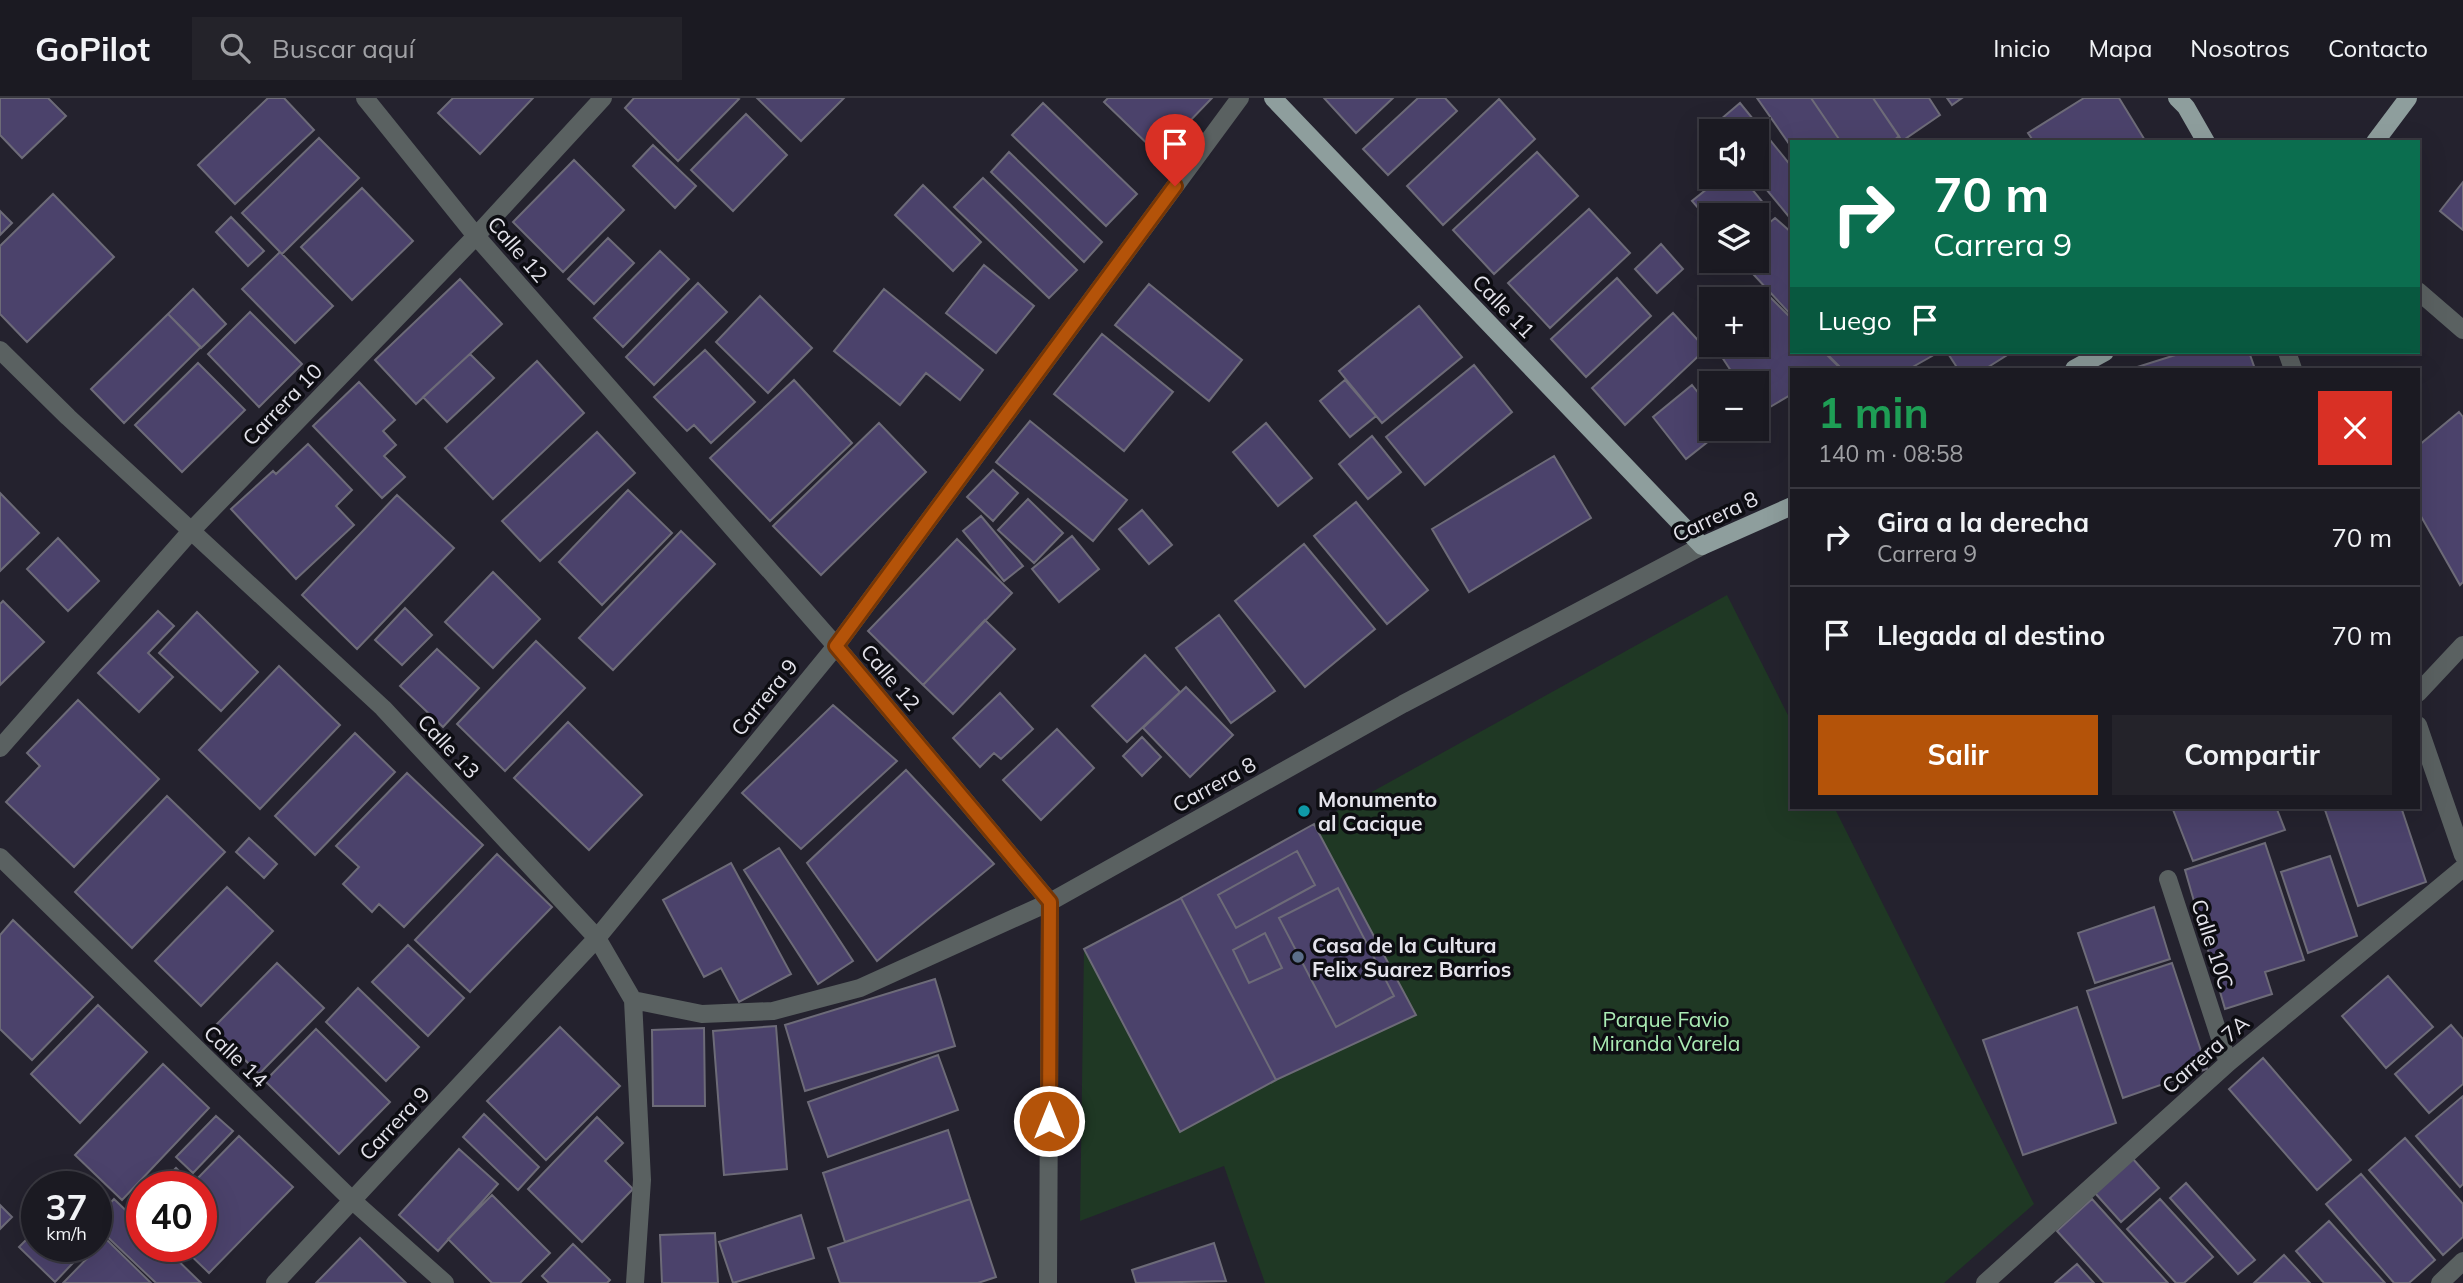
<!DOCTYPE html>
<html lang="es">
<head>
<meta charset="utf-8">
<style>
  :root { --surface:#1b1a22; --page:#24232a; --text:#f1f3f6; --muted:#a0a1a5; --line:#393840; --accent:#b45309 }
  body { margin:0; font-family:Mulish,sans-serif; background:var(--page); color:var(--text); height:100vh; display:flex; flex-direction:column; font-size:26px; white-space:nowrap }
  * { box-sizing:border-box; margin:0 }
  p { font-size:23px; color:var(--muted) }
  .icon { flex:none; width:38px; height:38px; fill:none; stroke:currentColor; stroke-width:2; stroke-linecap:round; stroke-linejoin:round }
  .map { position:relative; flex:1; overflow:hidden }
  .panel { position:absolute; left:1790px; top:270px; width:630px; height:441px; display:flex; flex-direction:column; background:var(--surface); border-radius:0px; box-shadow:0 7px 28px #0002,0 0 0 2px var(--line) }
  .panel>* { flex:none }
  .hud { position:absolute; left:1790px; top:42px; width:630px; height:214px; border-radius:0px; box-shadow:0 7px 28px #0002,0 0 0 2px var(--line); background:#0b6e4f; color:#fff; overflow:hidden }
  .fabs { position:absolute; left:1699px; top:21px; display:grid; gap:14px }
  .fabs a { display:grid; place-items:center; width:70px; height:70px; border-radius:0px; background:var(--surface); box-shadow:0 7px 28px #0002,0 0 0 2px var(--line); font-size:35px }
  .speed { position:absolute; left:21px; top:1073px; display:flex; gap:14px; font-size:35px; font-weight:700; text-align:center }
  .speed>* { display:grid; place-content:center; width:91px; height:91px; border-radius:50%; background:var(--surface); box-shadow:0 7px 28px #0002,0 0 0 2px var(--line); line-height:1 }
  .speed small { font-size:18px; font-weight:400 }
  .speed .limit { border:10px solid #d22; background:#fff; color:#111 }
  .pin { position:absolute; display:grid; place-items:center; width:60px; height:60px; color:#fff; margin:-72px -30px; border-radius:50% 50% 50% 0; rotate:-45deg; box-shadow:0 0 7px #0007 }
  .pin .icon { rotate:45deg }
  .me { position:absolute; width:77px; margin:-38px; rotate:0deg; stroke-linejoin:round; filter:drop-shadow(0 0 5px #0008) }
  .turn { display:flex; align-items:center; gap:24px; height:147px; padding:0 28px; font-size:32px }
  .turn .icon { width:91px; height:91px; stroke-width:2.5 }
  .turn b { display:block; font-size:49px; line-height:60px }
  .then { display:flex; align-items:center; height:66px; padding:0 28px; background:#0003; gap:14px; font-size:26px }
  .round { display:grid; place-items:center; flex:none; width:74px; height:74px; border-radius:0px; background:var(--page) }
  .head { display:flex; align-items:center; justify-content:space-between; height:119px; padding:0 28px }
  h1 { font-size:42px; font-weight:700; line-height:52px; color:#1e9e55 }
  .button { display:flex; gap:14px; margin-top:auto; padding:14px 28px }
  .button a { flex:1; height:80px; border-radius:0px; background:var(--accent); color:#fff; font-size:28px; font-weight:700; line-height:80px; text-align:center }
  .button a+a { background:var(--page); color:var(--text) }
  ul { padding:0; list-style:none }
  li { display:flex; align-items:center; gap:21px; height:98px; padding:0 28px; border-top:2px solid var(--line) }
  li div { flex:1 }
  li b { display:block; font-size:26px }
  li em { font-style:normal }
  header { display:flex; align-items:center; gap:42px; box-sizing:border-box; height:98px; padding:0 35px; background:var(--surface); border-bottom:2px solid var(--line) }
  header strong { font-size:33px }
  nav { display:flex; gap:38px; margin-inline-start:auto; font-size:24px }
  .search { width:490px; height:63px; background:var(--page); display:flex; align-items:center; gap:18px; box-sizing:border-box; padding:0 24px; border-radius:0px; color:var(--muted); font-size:26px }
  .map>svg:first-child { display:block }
</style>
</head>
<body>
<header>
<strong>GoPilot</strong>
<div class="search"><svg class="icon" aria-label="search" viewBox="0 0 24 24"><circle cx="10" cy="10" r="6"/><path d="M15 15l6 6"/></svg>Buscar aquí</div>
<nav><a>Inicio</a><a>Mapa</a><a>Nosotros</a><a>Contacto</a></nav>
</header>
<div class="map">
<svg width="2463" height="1185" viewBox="0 0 2463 1185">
  <rect width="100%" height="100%" fill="#24222e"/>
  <path fill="#1f3824" d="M 1727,497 L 1792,625 L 1792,709 L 1834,709 L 2034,1106 L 1944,1185 L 1265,1185 L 1224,1068 L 1080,1123 L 1084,851 L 1180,1033 L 1276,982 L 1415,917 L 1314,726 Z"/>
  <path fill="#4b426b" stroke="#6d6b78" stroke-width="2" d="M 0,0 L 48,0 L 66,18 L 22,60 L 0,37 Z
    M 268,0 L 284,0 L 314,32 L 235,106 L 198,67 Z
    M 453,0 L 533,0 L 480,56 L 438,15 Z
    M 634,0 L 737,0 L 739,1 L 678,63 L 625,10 Z
    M 757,0 L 844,0 L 801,43 Z
    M 1108,0 L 1212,0 L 1158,56 L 1104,4 Z
    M 1324,0 L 1393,0 L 1356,35 Z
    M 1418,0 L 1445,0 L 1457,13 L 1388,77 L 1363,51 Z
    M 1757,0 L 1811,0 L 1841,44 L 1792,44 L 1792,50 Z
    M 1811,0 L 1873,0 L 1899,38 L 1892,44 L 1841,44 Z
    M 1873,0 L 1929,0 L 1940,17 L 1902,43 Z
    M 1947,0 L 1962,0 L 1952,7 Z
    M 2084,0 L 2119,0 L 2146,44 L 2034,44 L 2028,35 Z
    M 1499,1 L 1535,41 L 1443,127 L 1407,88 Z
    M 1043,5 L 1137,96 L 1106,128 L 1012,37 Z
    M 1740,5 L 1792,69 L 1790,120 L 1756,79 L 1757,33 L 1719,33 L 1714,27 Z
    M 746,16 L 787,57 L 733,113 L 691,72 Z
    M 319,40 L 359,80 L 282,156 L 242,115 Z
    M 653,47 L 696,88 L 675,110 L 633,68 Z
    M 1009,54 L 1102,144 L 1084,164 L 991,74 Z
    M 1537,54 L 1578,98 L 1494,176 L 1453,132 Z
    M 574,62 L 624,112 L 563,174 L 513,124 Z
    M 1722,79 L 1742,79 L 1770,113 L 1757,124 L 1757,117 L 1712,117 L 1712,126 L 1692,103 Z
    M 983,80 L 1077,172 L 1049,200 L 954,109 Z
    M 2463,84 L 2463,132 L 2440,113 Z
    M 923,87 L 981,144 L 953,173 L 895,117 Z
    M 362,90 L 413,143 L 352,202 L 301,149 Z
    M 53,96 L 114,159 L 27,244 L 0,216 L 0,148 Z
    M 1589,111 L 1630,155 L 1550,230 L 1508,185 Z
    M 0,113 L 12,125 L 0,137 Z
    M 231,119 L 264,153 L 248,168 L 216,134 Z
    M 1775,120 L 1792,135 L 1792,218 L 1741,163 L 1757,163 L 1757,135 Z
    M 608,140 L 634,165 L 594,206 L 568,181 Z
    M 1661,146 L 1683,171 L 1657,195 L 1635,171 Z
    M 660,153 L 689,181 L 623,249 L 594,220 Z
    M 280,154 L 333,208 L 295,245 L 242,191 Z
    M 984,167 L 1034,208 L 996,255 L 946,215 Z
    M 1617,180 L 1651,218 L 1586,279 L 1551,241 Z
    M 460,181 L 502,226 L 416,306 L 375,262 Z
    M 698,185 L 727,214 L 654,287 L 626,259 Z
    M 1149,186 L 1242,262 L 1209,303 L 1115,227 Z
    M 193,191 L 226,226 L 201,250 L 168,216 Z
    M 884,191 L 983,272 L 960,302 L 926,275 L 900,307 L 834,253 Z
    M 1768,197 L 1792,221 L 1792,254 L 1824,254 L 1838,268 L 1834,271 L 1792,271 L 1792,296 L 1758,316 L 1757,285 L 1739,285 L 1714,247 L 1757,247 L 1757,204 Z
    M 760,198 L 812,250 L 768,295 L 716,244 Z
    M 1419,208 L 1462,259 L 1382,325 L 1339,273 Z
    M 250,214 L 302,266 L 259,309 L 208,256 Z
    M 1673,215 L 1706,251 L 1625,327 L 1592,290 Z
    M 168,216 L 201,249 L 124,325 L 91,291 Z
    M 1102,236 L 1173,294 L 1124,353 L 1054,296 Z
    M 705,252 L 755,304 L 711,345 L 694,327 L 687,333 L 654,299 Z
    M 1825,254 L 1929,254 L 1932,258 L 1909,271 L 1842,271 Z
    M 1947,254 L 2012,254 L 1985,271 L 1958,271 Z
    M 2185,254 L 2249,254 L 2255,271 L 2131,271 Z
    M 470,256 L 494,280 L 447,324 L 423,299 Z
    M 537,263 L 584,315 L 493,401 L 445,350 Z
    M 198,265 L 245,312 L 182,374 L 135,327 Z
    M 1474,267 L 1512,314 L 1425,387 L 1386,339 Z
    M 794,282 L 852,345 L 770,423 L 710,360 Z
    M 1345,282 L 1376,318 L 1350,339 L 1320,303 Z
    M 359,284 L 395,322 L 383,333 L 396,347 L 384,358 L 405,379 L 382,400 L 313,328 Z
    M 1692,287 L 1712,312 L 1712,331 L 1724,331 L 1686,361 L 1653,319 Z
    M 2459,314 L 2463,319 L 2463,484 L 2460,487 L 2418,413 L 2418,348 Z
    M 1030,323 L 1127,402 L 1093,443 L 996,364 Z
    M 879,325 L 926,374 L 821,477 L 773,428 Z
    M 1266,325 L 1312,380 L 1278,408 L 1233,354 Z
    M 597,334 L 635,375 L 540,463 L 502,423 Z
    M 1372,338 L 1401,374 L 1368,401 L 1339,366 Z
    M 308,346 L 352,392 L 336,408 L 354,427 L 296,481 L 231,411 L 273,373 L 276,376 Z
    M 1554,358 L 1591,420 L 1469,494 L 1432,431 Z
    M 993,372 L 1018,395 L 993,423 L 967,399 Z
    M 628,392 L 672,435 L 602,507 L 559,464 Z
    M 0,395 L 39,435 L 0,473 Z
    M 397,397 L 454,450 L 357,551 L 302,497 Z
    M 1028,401 L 1063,435 L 1034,465 L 998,432 Z
    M 1356,404 L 1428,492 L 1387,526 L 1314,438 Z
    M 1142,412 L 1172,447 L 1149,466 L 1119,431 Z
    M 981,418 L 1023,468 L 1004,483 L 963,433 Z
    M 681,433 L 715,466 L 613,572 L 579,540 Z
    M 1072,438 L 1099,471 L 1059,504 L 1032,471 Z
    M 58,440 L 99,483 L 68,513 L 27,471 Z
    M 957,441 L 1012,495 L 923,587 L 868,533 Z
    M 1304,446 L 1375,531 L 1305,589 L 1235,503 Z
    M 493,474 L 540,521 L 493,570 L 445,524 Z
    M 3,503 L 44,544 L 0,587 L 0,506 Z
    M 405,510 L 432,537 L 402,567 L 375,542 Z
    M 158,513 L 174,528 L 148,555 L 173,579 L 139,614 L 98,575 Z
    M 197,514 L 258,574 L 221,613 L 159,555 Z
    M 1219,517 L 1275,593 L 1231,625 L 1176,550 Z
    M 985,522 L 1015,551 L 953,616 L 923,587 Z
    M 536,543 L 585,590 L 505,673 L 457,626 Z
    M 437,551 L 479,590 L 443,629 L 400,588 Z
    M 1145,557 L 1180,594 L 1127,644 L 1092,608 Z
    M 279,568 L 340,627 L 260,711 L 199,652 Z
    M 1186,589 L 1233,637 L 1190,679 L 1143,630 Z
    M 1000,595 L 1033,631 L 1001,661 L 994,655 L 980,669 L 953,640 Z
    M 78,602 L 159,681 L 74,769 L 6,704 L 40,668 L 27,655 Z
    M 833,607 L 897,663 L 801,751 L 742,695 Z
    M 568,624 L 642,697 L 589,752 L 514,680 Z
    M 1057,631 L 1094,670 L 1041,722 L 1003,682 Z
    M 355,635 L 395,674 L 315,757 L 275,718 Z
    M 1142,639 L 1161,659 L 1142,678 L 1123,658 Z
    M 906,672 L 994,766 L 877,863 L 807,765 Z
    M 407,675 L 483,747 L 404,829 L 379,806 L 372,814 L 343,786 L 359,769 L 336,748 Z
    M 167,698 L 225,754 L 132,850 L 75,794 Z
    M 2172,709 L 2276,709 L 2285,732 L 2193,763 Z
    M 2324,709 L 2401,709 L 2426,784 L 2358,808 Z
    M 1314,726 L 1416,917 L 1276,982 L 1181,800 Z
    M 249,740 L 277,766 L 264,780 L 236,754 Z
    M 2265,745 L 2304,862 L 2265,874 L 2272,896 L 2225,911 L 2185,772 Z
    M 779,750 L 853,863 L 818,886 L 744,772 Z
    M 1297,753 L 1315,787 L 1236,830 L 1218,797 Z
    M 497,756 L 552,809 L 470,894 L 415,842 Z
    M 2330,758 L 2357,838 L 2308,855 L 2281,774 Z
    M 731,765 L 791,876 L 739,904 L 721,870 L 704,879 L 663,802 Z
    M 227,789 L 273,833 L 201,908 L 155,863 Z
    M 1338,790 L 1394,898 L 1336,929 L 1279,820 Z
    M 1181,800 L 1276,982 L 1180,1034 L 1084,851 Z
    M 2154,809 L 2170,861 L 2095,885 L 2078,835 Z
    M 13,822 L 93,899 L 32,962 L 0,931 L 0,837 Z
    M 1265,835 L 1282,870 L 1249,885 L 1233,852 Z
    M 408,847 L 464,900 L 428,938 L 372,884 Z
    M 277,865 L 324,910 L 259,976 L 213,930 Z
    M 2172,865 L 2207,971 L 2123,1000 L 2087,893 Z
    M 2388,878 L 2433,929 L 2386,970 L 2342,918 Z
    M 935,881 L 955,948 L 805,993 L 785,927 Z
    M 358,890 L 419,949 L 386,983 L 326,924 Z
    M 98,907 L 147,954 L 80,1025 L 31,976 Z
    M 2077,909 L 2116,1025 L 2023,1057 L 1983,942 Z
    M 2451,927 L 2463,941 L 2463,986 L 2429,1015 L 2395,976 Z
    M 776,928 L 787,1071 L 724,1077 L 713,933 Z
    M 560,929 L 620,988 L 546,1062 L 487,1003 Z
    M 704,930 L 705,1008 L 653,1008 L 652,932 Z
    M 316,931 L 390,1004 L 339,1056 L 265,983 Z
    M 938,957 L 958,1012 L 828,1059 L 808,1004 Z
    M 2263,960 L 2351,1062 L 2317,1092 L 2229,991 Z
    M 163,966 L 209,1010 L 122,1102 L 75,1057 Z
    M 2463,998 L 2463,1086 L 2460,1089 L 2416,1038 Z
    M 484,1016 L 539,1069 L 518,1092 L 463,1039 Z
    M 216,1018 L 233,1033 L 193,1075 L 176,1059 Z
    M 597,1019 L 623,1045 L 605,1063 L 633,1091 L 582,1144 L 528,1091 Z
    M 948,1032 L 970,1101 L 845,1144 L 823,1075 Z
    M 239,1038 L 293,1089 L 209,1175 L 181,1148 L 201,1148 L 201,1088 L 158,1088 L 176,1070 L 192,1086 Z
    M 2405,1040 L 2463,1106 L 2463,1139 L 2443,1157 L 2369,1072 Z
    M 459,1051 L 498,1086 L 438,1153 L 399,1117 Z
    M 2133,1061 L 2159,1090 L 2121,1124 L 2095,1095 Z
    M 2361,1076 L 2435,1162 L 2409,1185 L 2394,1185 L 2326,1106 Z
    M 2186,1085 L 2255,1162 L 2238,1176 L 2170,1100 Z
    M 492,1097 L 550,1155 L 520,1185 L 492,1185 L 448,1141 Z
    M 114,1101 L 142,1128 L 142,1148 L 163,1148 L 201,1185 L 156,1185 L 96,1128 L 96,1120 Z
    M 970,1101 L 996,1179 L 978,1185 L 840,1185 L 828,1150 Z
    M 2092,1101 L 2168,1185 L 2104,1185 L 2057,1133 Z
    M 2160,1101 L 2213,1159 L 2184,1185 L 2176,1185 L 2127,1131 Z
    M 0,1107 L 12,1119 L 0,1131 Z
    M 801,1117 L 814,1160 L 733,1185 L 719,1144 Z
    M 2329,1123 L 2385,1185 L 2324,1185 L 2296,1153 Z
    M 37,1131 L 37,1148 L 89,1148 L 55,1184 L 19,1149 Z
    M 715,1135 L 718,1185 L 662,1185 L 660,1137 Z
    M 360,1140 L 406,1185 L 316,1185 Z
    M 106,1141 L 151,1185 L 63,1185 Z
    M 1214,1145 L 1226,1183 L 1136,1185 L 1132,1172 Z
    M 573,1146 L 610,1182 L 607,1185 L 549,1185 L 542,1178 Z
    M 2284,1157 L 2310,1185 L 2254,1185 Z
    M 2077,1166 L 2094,1185 L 2055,1185 Z"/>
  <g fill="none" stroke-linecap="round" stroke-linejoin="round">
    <path stroke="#5a6161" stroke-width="18" d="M 365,0 L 476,138 L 836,548 L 1050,804 L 1048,1185
      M 2418,193 L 2463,232
      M 0,252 L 68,319 L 383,610 L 597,840 L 633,902 L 642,1082 L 635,1185
      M 2287,254 L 2293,271
      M 2418,595 L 2463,547
      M 2418,627 L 2463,757
      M 0,650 L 191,433 L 476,138 L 603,0
      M 0,759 L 353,1103 L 445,1185
      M 2168,781 L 2228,965
      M 633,902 L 702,916 L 773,913 L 860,890 L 1050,804 L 1403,606 L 1702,448
      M 275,1185 L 597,840 L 836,548 L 1240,0
      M 1985,1185 L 2228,965 L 2463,770
      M 2440,1185 L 2463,1163"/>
    <path stroke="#8e9e9d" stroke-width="18" d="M 1273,0 L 1702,448 L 1792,408
      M 2177,0 L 2186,9 L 2206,44
      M 2375,44 L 2408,0
      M 2074,271 L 2105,254"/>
  </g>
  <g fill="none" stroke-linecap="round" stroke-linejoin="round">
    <g stroke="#753606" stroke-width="18">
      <path id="route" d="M 1049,1023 L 1050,804 L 836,548 L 1175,88"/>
    </g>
    <use href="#route" stroke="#b45309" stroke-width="12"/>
  </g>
  <circle fill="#0f9aa8" stroke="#0d0d12" stroke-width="2.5" cx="1304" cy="713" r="7"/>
  <circle fill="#5c6f8a" stroke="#0d0d12" stroke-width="2.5" cx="1298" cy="859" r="7"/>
  <g text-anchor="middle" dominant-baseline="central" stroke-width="7" stroke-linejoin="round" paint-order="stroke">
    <g font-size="21" fill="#e4e3eb" stroke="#0d0d12">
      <text transform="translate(518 151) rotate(49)">Calle 12</text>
      <text transform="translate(1504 208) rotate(46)">Calle 11</text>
      <text transform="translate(282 306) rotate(-46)">Carrera 10</text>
      <text transform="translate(1715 418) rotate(-25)">Carrera 8</text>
      <text transform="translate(891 579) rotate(50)">Calle 12</text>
      <text transform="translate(764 599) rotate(-51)">Carrera 9</text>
      <text transform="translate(449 648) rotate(47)">Calle 13</text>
      <text transform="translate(1214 686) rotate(-29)">Carrera 8</text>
      <text transform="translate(2213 846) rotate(72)">Calle 10C</text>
      <text transform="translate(2205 956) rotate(-41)">Carrera 7A</text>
      <text transform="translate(236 958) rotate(44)">Calle 14</text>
      <text transform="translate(394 1025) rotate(-47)">Carrera 9</text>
    </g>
    <g font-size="21" font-weight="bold" fill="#e4e3eb" stroke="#0d0d12" text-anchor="start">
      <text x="1318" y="701">Monumento<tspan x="1318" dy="24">al Cacique</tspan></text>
      <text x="1312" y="847">Casa de la Cultura<tspan x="1312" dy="24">Felix Suarez Barrios</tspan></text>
    </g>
    <g font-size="21" fill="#aaebb4" stroke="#0d0d12">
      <text x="1666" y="921">Parque Favio<tspan x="1666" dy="24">Miranda Varela</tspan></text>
    </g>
  </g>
</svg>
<div class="fabs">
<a><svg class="icon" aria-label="sound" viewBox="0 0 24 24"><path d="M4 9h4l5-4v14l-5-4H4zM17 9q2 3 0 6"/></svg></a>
<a><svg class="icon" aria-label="layers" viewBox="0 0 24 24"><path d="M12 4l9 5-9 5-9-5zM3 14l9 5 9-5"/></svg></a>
<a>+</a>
<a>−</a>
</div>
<div class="speed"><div>37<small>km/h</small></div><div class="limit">40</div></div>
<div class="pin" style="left:1175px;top:88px;background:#d93025"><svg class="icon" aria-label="arrive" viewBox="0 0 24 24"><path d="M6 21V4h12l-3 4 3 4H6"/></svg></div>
<svg class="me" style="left:1049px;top:1023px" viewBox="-20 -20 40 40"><circle r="17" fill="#b45309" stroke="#fff" stroke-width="3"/><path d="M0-11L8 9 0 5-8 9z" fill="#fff"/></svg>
<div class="hud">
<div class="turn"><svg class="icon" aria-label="right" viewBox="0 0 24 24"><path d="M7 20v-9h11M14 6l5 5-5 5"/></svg><div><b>70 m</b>Carrera 9</div></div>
<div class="then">Luego<svg class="icon" aria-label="arrive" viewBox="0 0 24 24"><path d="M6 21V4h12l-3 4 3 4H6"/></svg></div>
</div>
<section class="panel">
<div class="head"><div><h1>1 min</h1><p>140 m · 08:58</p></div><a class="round" style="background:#d93025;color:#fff"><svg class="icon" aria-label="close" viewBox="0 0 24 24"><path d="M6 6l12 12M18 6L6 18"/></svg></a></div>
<ul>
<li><svg class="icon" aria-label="right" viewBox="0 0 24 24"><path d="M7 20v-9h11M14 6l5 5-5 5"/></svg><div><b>Gira a la derecha</b><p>Carrera 9</p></div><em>70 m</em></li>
<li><svg class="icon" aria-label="arrive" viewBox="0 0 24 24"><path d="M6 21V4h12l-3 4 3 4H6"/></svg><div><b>Llegada al destino</b></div><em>70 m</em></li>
</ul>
<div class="button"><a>Salir</a><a>Compartir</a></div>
</section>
</div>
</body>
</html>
